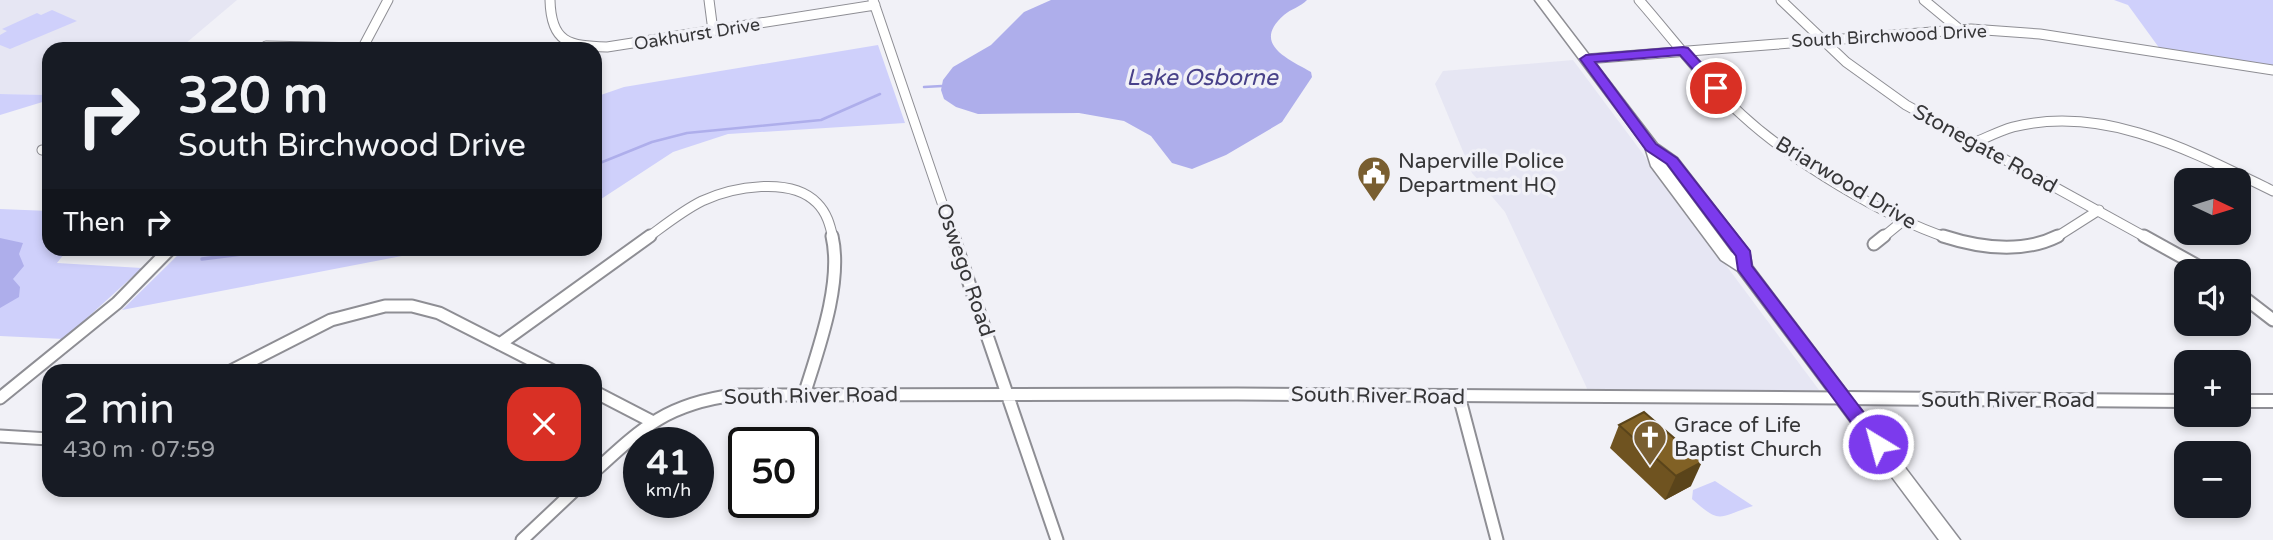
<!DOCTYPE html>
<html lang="en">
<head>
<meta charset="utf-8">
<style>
  :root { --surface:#171b24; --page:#242831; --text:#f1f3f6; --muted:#9ea1a6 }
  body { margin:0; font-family:"Varela Round",sans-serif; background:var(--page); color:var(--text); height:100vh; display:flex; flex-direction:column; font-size:26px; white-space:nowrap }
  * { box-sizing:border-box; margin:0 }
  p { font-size:23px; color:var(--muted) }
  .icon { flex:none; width:38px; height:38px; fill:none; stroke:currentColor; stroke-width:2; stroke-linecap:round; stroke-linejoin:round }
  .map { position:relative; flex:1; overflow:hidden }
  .panel { position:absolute; left:42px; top:364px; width:560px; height:133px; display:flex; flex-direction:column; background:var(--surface); border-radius:21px; box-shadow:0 4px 10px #0003 }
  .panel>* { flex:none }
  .guide { position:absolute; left:42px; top:42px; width:560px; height:214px; border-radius:21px; box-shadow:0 4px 10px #0003; background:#171b24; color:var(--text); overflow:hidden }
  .needle { width:46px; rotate:94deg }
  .buttons { position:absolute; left:2174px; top:168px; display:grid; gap:14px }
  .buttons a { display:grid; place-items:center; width:77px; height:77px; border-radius:14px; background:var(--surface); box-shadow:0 4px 10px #0003; font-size:35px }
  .speed { position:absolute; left:623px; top:427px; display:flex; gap:14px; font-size:35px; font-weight:700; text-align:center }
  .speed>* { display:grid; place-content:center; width:91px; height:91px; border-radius:50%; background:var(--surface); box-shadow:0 4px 10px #0003; line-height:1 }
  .speed small { font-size:18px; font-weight:400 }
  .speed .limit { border:4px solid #111; border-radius:10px; background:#fff; color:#111 }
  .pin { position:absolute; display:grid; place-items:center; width:60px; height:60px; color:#fff; margin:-30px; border:4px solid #fff; border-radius:50%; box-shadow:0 2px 7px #0007 }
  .me { position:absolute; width:77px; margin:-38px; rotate:323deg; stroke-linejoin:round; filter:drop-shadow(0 0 5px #0008) }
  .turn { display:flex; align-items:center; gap:24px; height:147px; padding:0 21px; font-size:32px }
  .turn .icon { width:91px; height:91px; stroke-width:2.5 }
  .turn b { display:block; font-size:49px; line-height:60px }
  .then { display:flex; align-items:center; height:66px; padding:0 21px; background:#0003; gap:14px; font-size:26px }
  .round { display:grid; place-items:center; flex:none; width:74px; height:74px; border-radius:21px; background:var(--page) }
  .head { display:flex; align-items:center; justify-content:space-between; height:119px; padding:0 21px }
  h1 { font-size:42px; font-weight:600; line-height:52px }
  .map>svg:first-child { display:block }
</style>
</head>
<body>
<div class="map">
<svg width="2273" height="540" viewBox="0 0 2273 540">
  <rect width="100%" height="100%" fill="#f1f1f7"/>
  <path fill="#e6e6f3" d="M 0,0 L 237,0 L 179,49 L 49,49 L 49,95 L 0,94 Z
    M 1573,60 L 1825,398 L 1591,397 L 1505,212 L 1472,173 L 1435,84 L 1443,71 Z"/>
  <path fill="#cfd0fb" d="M 2114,0 L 2273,0 L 2273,67 L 2160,49 L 2128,5 Z
    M 52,10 L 77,21 L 10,49 L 0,45 L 0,35 L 7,31 L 2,29 L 37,13 L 41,15 Z
    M 878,45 L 905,123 L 728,134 L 673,152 L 595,203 L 595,97 L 624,87 Z
    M 0,94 L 49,95 L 49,100 L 0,115 Z
    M 0,209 L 49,211 L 49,248 L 68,249 L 57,263 L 142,268 L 64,339 L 0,336 Z
    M 184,249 L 184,248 L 438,249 L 122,310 Z
    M 1715,481 L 1753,506 C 1718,517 1721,525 1692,499 L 1693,490 Z"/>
  <path fill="#aeaeeb" d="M 1051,0 L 1307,0 C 1300,7 1291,9 1284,15 C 1251,44 1288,59 1311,72 L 1312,77 L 1282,122 L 1226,155 L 1192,169 L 1172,163 L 1151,136 L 1124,121 L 1079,113 L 978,114 L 956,107 L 944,99 L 941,90 L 943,80 L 953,67 L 991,45 L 1024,12 Z
    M 0,238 L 23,243 L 19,254 L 24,266 L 13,279 L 20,287 L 19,297 L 0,308 Z"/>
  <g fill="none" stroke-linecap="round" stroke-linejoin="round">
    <path stroke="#aeaeeb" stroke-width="2.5" d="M 924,87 L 942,86
      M 595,165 L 652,142 L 687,133 L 821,120 L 880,94"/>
    <path stroke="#aeaeeb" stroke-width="3.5" d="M 202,259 L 290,248"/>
    <g stroke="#8e8e94" stroke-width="11">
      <path id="minor-far1" d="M 550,0 C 551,43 569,46 607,47 L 875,5
        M 709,0 L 713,31
        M 873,0 L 954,238
        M 1639,0 C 1673,39 1704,81 1742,115 C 1792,161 1884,217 1948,238
        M 1781,0 L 1846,62 L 1906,105 L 2147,238
        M 1924,0 L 1959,29
        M 266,46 L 363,48
        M 362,49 L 388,0
        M 1586,59 L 1971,29 L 2040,34 L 2273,70
        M 1973,143 C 1986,138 1999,131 2013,127 C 2105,104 2193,152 2273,191
        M 42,150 L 49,151
        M 647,238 C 665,225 682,211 702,201 C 732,187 791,176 817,203 C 827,213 830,225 833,238
        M 1882,238 L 1904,220
        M 2055,238 L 2099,210"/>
    </g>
    <g stroke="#8e8e94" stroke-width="15">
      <path id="minor" d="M 953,236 L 1057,540
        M 1943,236 C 1980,248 2022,254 2058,236
        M 2144,236 L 2207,271
        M 1874,244 L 1884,236
        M 2238,293 L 2273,320
        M 500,344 L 650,236
        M 231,371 L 331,320 L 385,306 L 412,306 L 439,313 L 553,371
        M 595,392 L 651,421
        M 804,395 C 818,350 843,283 832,236
        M 1459,396 L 1497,540
        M 0,398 L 117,303 L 171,248
        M 0,436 L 49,439
        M 595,471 C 643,427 667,404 734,395 L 1237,394 L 1843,398
        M 522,540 L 575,490"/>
    </g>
    <g stroke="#8e8e94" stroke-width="4">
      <path id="tertiary" d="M 1843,392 L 2186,395 L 2186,407 L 1843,404 L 1837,402 L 1835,398 L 1837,394 Z
        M 2238,395 L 2273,395 L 2273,407 L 2238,407 Z"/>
    </g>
    <g stroke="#8e8e94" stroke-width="3">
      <path id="secondary" d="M 1535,0 L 1547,0 L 1657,144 L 1677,158 L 1749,251 L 1752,266 L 1960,540 L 1939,540 L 1738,271 L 1721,260 L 1651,166 L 1645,147 ZM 1664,162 L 1667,164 L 1736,255 L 1731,252 Z"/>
    </g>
    <use href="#minor-far1" stroke="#fff" stroke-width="9"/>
    <use href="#minor" stroke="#fff" stroke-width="11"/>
    <use href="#tertiary" fill="#fff" fill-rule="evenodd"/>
    <use href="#secondary" fill="#fff" fill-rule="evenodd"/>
  </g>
  <path fill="#6f5320" d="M 1619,425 L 1691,486 L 1665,500 L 1610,448 Z"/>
  <path fill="#5a441a" d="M 1702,462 L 1691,486 L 1665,500 L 1676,476 Z"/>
  <path fill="#816125" stroke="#5a441a" stroke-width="2" d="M 1644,412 L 1702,462 L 1676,476 L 1619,425 Z"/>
  <path fill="#7c3aed" stroke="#51269a" stroke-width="2" d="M 1683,47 L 1688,48 L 1721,85 L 1721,91 L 1712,91 L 1680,55 L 1595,62 L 1656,144 L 1677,158 L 1750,251 L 1752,266 L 1884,439 L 1887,444 L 1884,449 L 1871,449 L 1738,270 L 1736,256 L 1667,164 L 1646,150 L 1580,59 L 1586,55 Z"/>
  <defs>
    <g id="civic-pin" transform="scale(1.75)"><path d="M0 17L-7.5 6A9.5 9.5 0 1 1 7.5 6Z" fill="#795e30" stroke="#f1f1f7"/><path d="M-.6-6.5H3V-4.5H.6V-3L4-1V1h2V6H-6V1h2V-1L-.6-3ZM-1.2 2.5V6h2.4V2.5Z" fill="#fff"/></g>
    <g id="church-pin" transform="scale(1.75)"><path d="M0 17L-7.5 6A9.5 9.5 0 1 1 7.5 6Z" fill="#795e30" stroke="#f1f1f7"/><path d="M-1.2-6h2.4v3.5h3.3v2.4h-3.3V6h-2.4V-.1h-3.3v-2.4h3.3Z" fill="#fff"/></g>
  </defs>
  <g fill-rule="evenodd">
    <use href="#civic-pin" x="1374" y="173"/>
    <use href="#church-pin" x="1650" y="437"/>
  </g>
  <g text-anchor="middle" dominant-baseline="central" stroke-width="7" stroke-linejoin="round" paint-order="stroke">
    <g font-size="18" fill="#363638" stroke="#f1f1f7">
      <text transform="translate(697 34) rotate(-9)">Oakhurst Drive</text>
      <text transform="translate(1889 36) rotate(-3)">South Birchwood Drive</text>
    </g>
    <g font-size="21" fill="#363638" stroke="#f1f1f7">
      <text transform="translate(1985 149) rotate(29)">Stonegate Road</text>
      <text transform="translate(1846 183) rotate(31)">Briarwood Drive</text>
      <text transform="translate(965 270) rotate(71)">Oswego Road</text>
      <text transform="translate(811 396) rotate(-1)">South River Road</text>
      <text transform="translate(1378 396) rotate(1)">South River Road</text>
      <text x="2008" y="400">South River Road</text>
    </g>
    <g font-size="21" fill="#363638" stroke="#f1f1f7" text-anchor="start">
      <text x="1398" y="161">Naperville Police<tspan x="1398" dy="24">Department HQ</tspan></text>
      <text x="1674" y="425">Grace of Life<tspan x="1674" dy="24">Baptist Church</tspan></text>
    </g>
    <g font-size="23" font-style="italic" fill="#484189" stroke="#f1f1f7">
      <text x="1202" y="78">Lake Osborne</text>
    </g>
  </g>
</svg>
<div class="buttons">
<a><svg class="needle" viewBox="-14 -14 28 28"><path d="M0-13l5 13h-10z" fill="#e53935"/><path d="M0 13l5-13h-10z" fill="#9ea1a6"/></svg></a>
<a><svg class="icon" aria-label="sound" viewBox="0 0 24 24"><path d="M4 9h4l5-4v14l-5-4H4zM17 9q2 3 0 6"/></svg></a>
<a>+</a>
<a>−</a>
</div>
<div class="speed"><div>41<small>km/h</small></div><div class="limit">50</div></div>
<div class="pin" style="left:1716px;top:88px;background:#d93025"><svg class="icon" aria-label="arrive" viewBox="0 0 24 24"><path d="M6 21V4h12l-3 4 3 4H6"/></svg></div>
<svg class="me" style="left:1878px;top:444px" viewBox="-20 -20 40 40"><circle r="17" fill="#7c3aed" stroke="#fff" stroke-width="3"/><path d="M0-11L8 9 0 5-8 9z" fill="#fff"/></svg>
<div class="guide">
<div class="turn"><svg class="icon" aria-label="right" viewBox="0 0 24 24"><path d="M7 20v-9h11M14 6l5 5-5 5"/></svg><div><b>320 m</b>South Birchwood Drive</div></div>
<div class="then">Then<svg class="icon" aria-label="right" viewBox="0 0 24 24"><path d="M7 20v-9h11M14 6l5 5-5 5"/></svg></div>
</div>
<section class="panel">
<div class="head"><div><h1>2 min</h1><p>430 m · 07:59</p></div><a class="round" style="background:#d93025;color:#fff"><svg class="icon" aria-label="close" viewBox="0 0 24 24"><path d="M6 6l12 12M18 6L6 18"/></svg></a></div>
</section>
</div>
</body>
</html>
